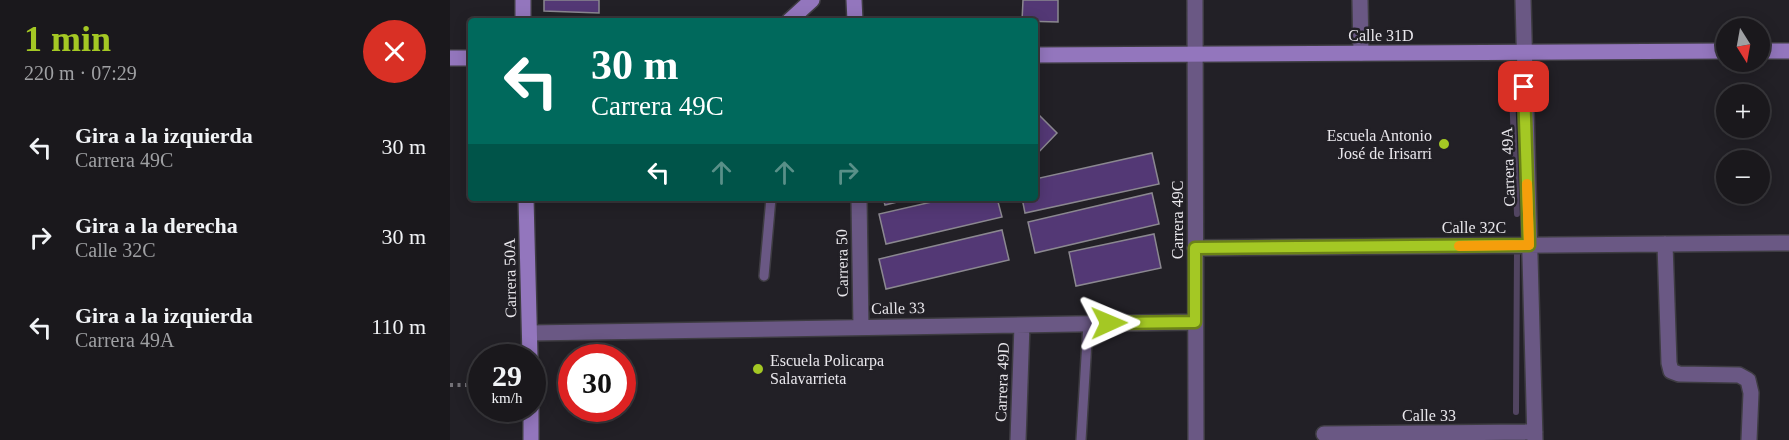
<!DOCTYPE html>
<html lang="es">
<head>
<meta charset="utf-8">
<style>
  :root { --surface:#1a181c; --page:#232125; --text:#f1f3f6; --muted:#9fa0a3; --line:#38373b; --accent:#a4c824 }
  body { margin:0; font-family:"Times New Roman",serif; background:var(--page); color:var(--text); height:100vh; display:flex; flex-direction:column; font-size:22px; white-space:nowrap }
  * { box-sizing:border-box; margin:0 }
  p { font-size:20px; color:var(--muted) }
  .icon { flex:none; width:33px; height:33px; fill:none; stroke:currentColor; stroke-width:2; stroke-linecap:round; stroke-linejoin:round }
  .map { position:relative; flex:1; overflow:hidden }
  .details { display:flex; flex-direction:column; background:var(--surface); width:450px }
  .details>* { flex:none }
  .hud { position:absolute; left:18px; top:18px; width:570px; height:183px; border-radius:6px; box-shadow:0 3px 15px #0003,0 0 0 2px var(--line); background:#00695c; color:#fff; overflow:hidden }
  .needle { width:39px; rotate:169deg }
  .controls { position:absolute; left:1266px; top:18px; display:grid; gap:12px }
  .controls a { display:grid; place-items:center; width:54px; height:54px; border-radius:50%; background:var(--surface); box-shadow:0 3px 15px #0003,0 0 0 2px var(--line); font-size:30px }
  .speed { position:absolute; left:18px; top:344px; display:flex; gap:12px; font-size:30px; font-weight:700; text-align:center }
  .speed>* { display:grid; place-content:center; width:78px; height:78px; border-radius:50%; background:var(--surface); box-shadow:0 3px 15px #0003,0 0 0 2px var(--line); line-height:1 }
  .speed small { font-size:15px; font-weight:400 }
  .speed .limit { border:9px solid #d22; background:#fff; color:#111 }
  .pin { position:absolute; display:grid; place-items:center; width:51px; height:51px; color:#fff; margin:-26px; border-radius:12px; box-shadow:0 3px 9px #0006 }
  .me { position:absolute; width:66px; margin:-33px; rotate:89deg; stroke-linejoin:round; filter:drop-shadow(0 0 4px #0008) }
  .turn { display:flex; align-items:center; gap:21px; height:126px; padding:0 24px; font-size:27px }
  .turn .icon { width:78px; height:78px; stroke-width:2.5 }
  .turn b { display:block; font-size:42px; line-height:51px }
  .lanes { display:flex; align-items:center; height:57px; padding:0 24px; background:#0003; justify-content:center; gap:30px; direction:ltr }
  .lanes .off { opacity:.35 }
  .round { display:grid; place-items:center; flex:none; width:63px; height:63px; border-radius:32px; background:var(--page) }
  .head { display:flex; align-items:center; justify-content:space-between; height:102px; padding:0 24px }
  h1 { font-size:36px; font-weight:700; line-height:45px; color:var(--accent) }
  ul { padding:0; list-style:none }
  li { display:flex; align-items:center; gap:18px; height:90px; padding:0 24px }
  li div { flex:1 }
  li b { display:block; font-size:22px }
  li em { font-style:normal }
  main { display:flex; flex:1; min-height:0 }
  .map>svg:first-child { display:block }
</style>
</head>
<body>
<main>
<section class="details">
<div class="head"><div><h1>1 min</h1><p>220 m · 07:29</p></div><a class="round" style="background:#d93025;color:#fff"><svg class="icon" aria-label="close" viewBox="0 0 24 24"><path d="M6 6l12 12M18 6L6 18"/></svg></a></div>
<ul>
<li><svg class="icon" aria-label="left" viewBox="0 0 24 24"><path d="M17 20v-9H6M10 6l-5 5 5 5"/></svg><div><b>Gira a la izquierda</b><p>Carrera 49C</p></div><em>30 m</em></li>
<li><svg class="icon" aria-label="right" viewBox="0 0 24 24"><path d="M7 20v-9h11M14 6l5 5-5 5"/></svg><div><b>Gira a la derecha</b><p>Calle 32C</p></div><em>30 m</em></li>
<li><svg class="icon" aria-label="left" viewBox="0 0 24 24"><path d="M17 20v-9H6M10 6l-5 5 5 5"/></svg><div><b>Gira a la izquierda</b><p>Carrera 49A</p></div><em>110 m</em></li>
</ul>
</section>
<div class="map">
<svg width="1339" height="440" viewBox="0 0 1339 440">
  <rect width="100%" height="100%" fill="#222026"/>
  <g fill="none" stroke-linecap="round" stroke-linejoin="round">
    <path stroke="#524561" stroke-width="6" d="M 1061,69 L 1067,214
      M 1066,412 L 1067,250"/>
  </g>
  <path fill="#533875" stroke="#8b8890" stroke-width="1.5" d="M 94,0 L 149,0 L 149,13 L 94,11 Z
    M 573,0 L 608,0 L 608,22 L 572,21 Z
    M 585,111 L 607,133 L 585,156 Z
    M 702,153 L 709,184 L 575,213 L 572,198 L 585,198 L 585,179 Z
    M 702,193 L 709,224 L 585,253 L 578,222 Z
    M 433,198 L 463,198 L 435,205 Z
    M 499,198 L 547,198 L 552,217 L 436,244 L 429,214 Z
    M 552,230 L 559,260 L 436,289 L 429,259 Z
    M 704,234 L 711,268 L 626,286 L 619,252 Z"/>
  <g fill="none" stroke-linecap="round" stroke-linejoin="round">
    <g stroke="#3e3c42" stroke-width="12">
      <path id="lane" d="M 314,276 L 321,198
        M 631,440 L 638,324"/>
    </g>
    <g stroke="#3e3c42" stroke-width="18">
      <path id="street" d="M 745,0 L 746,440
        M 910,0 L 911,53
        M 1073,0 L 1085,440
        M 409,198 L 411,327
        M 1215,244 L 1219,363 L 1221,371 L 1229,374 L 1289,375 L 1298,380 L 1301,393 L 1299,440
        M 745,248 L 1339,243
        M 80,333 L 745,322
        M 874,434 L 1085,432
        M 568,440 L 572,325"/>
    </g>
    <g stroke="#3e3c42" stroke-width="18">
      <path id="secondary" d="M 73,0 L 73,21
        M 404,0 L 405,21
        M 339,21 L 362,0
        M 1310,51 L 1339,51
        M 585,55 L 1276,51
        M 0,58 L 21,58
        M 76,198 L 80,357
        M 81,408 L 81,440"/>
    </g>
    <path stroke="#747278" stroke-width="4" stroke-dasharray="3 4.5" stroke-linecap="butt" d="M 0,385 L 32,385"/>
    <use href="#lane" stroke="#6a5884" stroke-width="9"/>
    <use href="#street" stroke="#6a5884" stroke-width="15"/>
    <use href="#secondary" stroke="#9376bd" stroke-width="15"/>
  </g>
  <g fill="none" stroke-linecap="round" stroke-linejoin="round">
    <g stroke="#6b8217" stroke-width="15">
      <path id="route" d="M 659,323 L 745,322 L 745,248 L 1079,245 L 1074,87"/>
    </g>
    <use href="#route" stroke="#a4c824" stroke-width="10"/>
    <path stroke="#f59e0b" stroke-width="10" d="M 1009,246 L 1079,245 L 1077,184"/>
  </g>
  <g fill="#a4c824" stroke="#222026" stroke-width="2">
    <circle cx="994" cy="144" r="6"/>
    <circle cx="308" cy="369" r="6"/>
  </g>
  <g text-anchor="middle" dominant-baseline="central" stroke-width="5" stroke-linejoin="round" paint-order="stroke">
    <g font-size="16" fill="#e9e7ec" stroke="#222026">
      <text x="931" y="35">Calle 31D</text>
      <text transform="translate(1058 167) rotate(-92)">Carrera 49A</text>
      <text transform="translate(727 220) rotate(-90)">Carrera 49C</text>
      <text x="1024" y="227">Calle 32C</text>
      <text transform="translate(392 263) rotate(-91)">Carrera 50</text>
      <text transform="translate(60 278) rotate(-91)">Carrera 50A</text>
      <text transform="translate(448 308) rotate(-1)">Calle 33</text>
      <text transform="translate(552 382) rotate(-88)">Carrera 49D</text>
      <text x="979" y="415">Calle 33</text>
    </g>
    <g font-size="16" fill="#e9e7ec" stroke="#222026" text-anchor="end">
      <text x="982" y="135">Escuela Antonio<tspan x="982" dy="18">José de Irisarri</tspan></text>
      <text x="320" y="360" text-anchor="start">Escuela Policarpa<tspan x="320" dy="18">Salavarrieta</tspan></text>
    </g>
  </g>
</svg>
<div class="controls">
<a><svg class="needle" viewBox="-14 -14 28 28"><path d="M0-13l5 13h-10z" fill="#e53935"/><path d="M0 13l5-13h-10z" fill="#9fa0a3"/></svg></a>
<a>+</a>
<a>−</a>
</div>
<div class="speed"><div>29<small>km/h</small></div><div class="limit">30</div></div>
<div class="pin" style="left:1074px;top:87px;background:#d93025"><svg class="icon" aria-label="arrive" viewBox="0 0 24 24"><path d="M6 21V4h12l-3 4 3 4H6"/></svg></div>
<svg class="me" style="left:659px;top:323px" viewBox="-20 -20 40 40"><path d="M0-17L14 15 0 8-14 15z" fill="#a4c824" stroke="#fff" stroke-width="4"/></svg>
<div class="hud">
<div class="turn"><svg class="icon" aria-label="left" viewBox="0 0 24 24"><path d="M17 20v-9H6M10 6l-5 5 5 5"/></svg><div><b>30 m</b>Carrera 49C</div></div>
<div class="lanes"><svg class="icon" aria-label="left" viewBox="0 0 24 24"><path d="M17 20v-9H6M10 6l-5 5 5 5"/></svg><svg class="icon off" aria-label="ahead" viewBox="0 0 24 24"><path d="M12 20V5M6 11l6-6 6 6"/></svg><svg class="icon off" aria-label="ahead" viewBox="0 0 24 24"><path d="M12 20V5M6 11l6-6 6 6"/></svg><svg class="icon off" aria-label="right" viewBox="0 0 24 24"><path d="M7 20v-9h11M14 6l5 5-5 5"/></svg></div>
</div>
</div>
</main>
</body>
</html>
